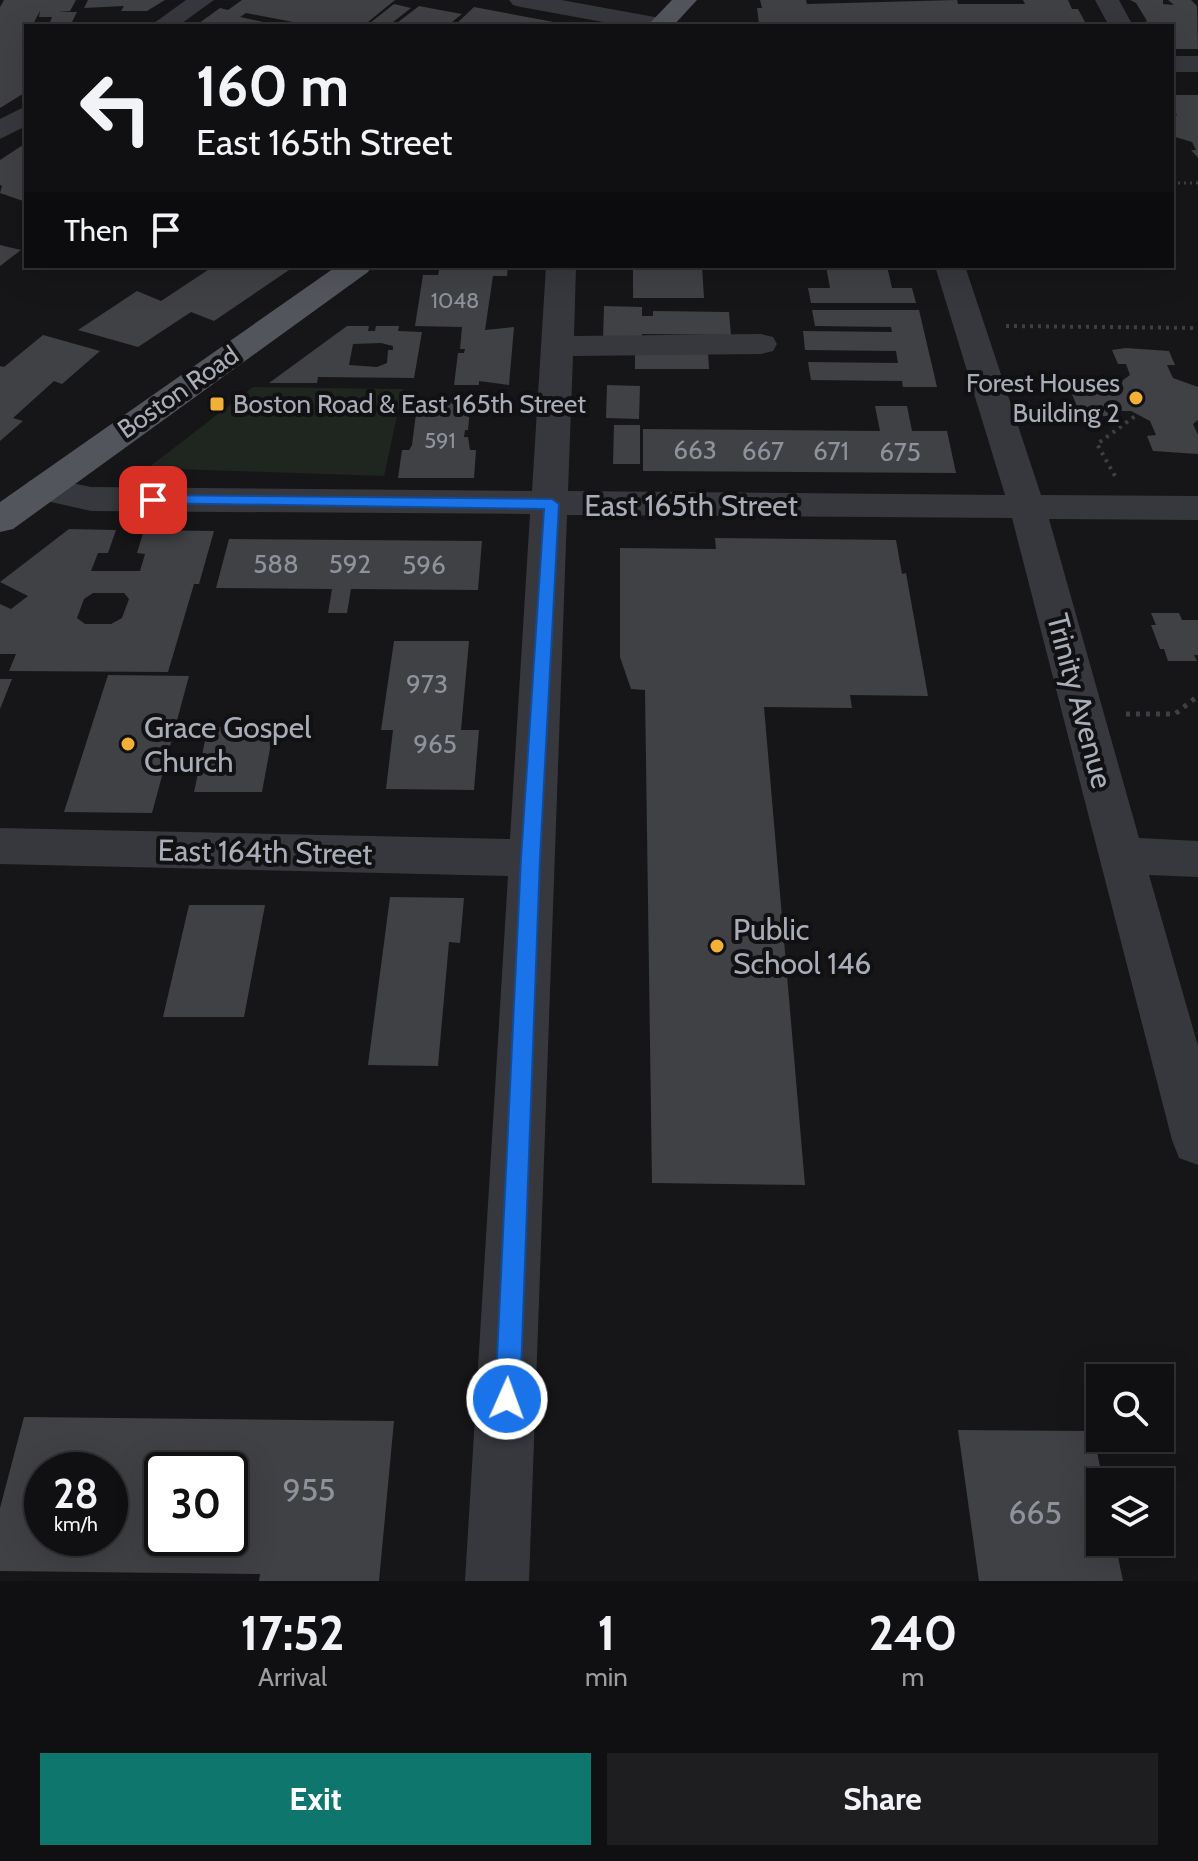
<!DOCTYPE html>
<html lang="en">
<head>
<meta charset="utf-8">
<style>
  :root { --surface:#101012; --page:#1e1e20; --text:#f1f3f6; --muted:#9c9d9f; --line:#303032; --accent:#0f766e }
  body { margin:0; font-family:Cabin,sans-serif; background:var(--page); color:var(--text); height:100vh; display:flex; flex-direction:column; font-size:30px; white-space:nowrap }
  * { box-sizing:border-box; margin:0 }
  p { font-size:26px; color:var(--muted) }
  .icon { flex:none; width:44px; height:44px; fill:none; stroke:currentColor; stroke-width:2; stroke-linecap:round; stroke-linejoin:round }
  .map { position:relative; height:1581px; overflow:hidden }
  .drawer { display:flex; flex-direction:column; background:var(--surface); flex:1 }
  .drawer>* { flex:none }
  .banner { position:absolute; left:24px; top:24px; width:1150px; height:244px; border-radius:0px; box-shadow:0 8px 32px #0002,0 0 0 2px var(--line); background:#101012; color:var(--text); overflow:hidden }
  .fabs { position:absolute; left:1086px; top:1364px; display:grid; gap:16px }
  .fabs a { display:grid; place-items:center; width:88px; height:88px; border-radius:0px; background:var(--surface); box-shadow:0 8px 32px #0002,0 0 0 2px var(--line); font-size:40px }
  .speed { position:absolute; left:24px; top:1452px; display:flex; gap:16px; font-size:40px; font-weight:700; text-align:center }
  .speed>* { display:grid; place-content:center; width:104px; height:104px; border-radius:50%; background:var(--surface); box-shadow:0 8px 32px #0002,0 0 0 2px var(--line); line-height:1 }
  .speed small { font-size:20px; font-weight:400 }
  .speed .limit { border:4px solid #111; border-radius:12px; background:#fff; color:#111 }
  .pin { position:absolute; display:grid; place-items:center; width:68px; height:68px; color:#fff; margin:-34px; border-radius:16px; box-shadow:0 4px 12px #0006 }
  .me { position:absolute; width:88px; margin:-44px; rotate:2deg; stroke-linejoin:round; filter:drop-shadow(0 0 6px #0008) }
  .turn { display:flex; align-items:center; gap:28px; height:168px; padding:0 40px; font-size:36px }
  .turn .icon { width:104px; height:104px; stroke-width:2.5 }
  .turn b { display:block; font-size:56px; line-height:68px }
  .then { display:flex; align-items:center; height:76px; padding:0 40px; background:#0003; gap:16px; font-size:30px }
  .eta { display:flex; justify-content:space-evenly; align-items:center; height:136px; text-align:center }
  .eta b { font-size:48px; font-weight:700; line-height:56px }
  .cta { display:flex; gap:16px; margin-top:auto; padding:16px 40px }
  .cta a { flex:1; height:92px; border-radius:0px; background:var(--accent); color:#fff; font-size:32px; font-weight:700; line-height:92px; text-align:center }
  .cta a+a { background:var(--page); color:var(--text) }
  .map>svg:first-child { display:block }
</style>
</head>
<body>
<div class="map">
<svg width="1198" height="1581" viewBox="0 0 1198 1581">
  <rect width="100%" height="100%" fill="#161618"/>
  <path fill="#1e261f" d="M 253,387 L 403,389 L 384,476 L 148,468 Z"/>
  <path fill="#404145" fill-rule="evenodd" d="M 4,0 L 76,0 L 70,11 L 58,12 L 77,12 L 72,22 L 50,22 L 52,17 L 39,17 L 40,11 L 32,26 L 26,26 L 26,92 L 0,108 L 0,7 Z
    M 88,0 L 165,0 L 147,11 L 121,11 L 124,6 L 84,8 Z
    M 242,0 L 395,0 L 363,26 L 314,26 L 246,13 L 240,17 L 281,26 L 198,24 L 220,8 L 228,10 Z
    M 760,0 L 806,0 L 807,4 L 957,0 L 958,4 L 1025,4 L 1023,0 L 1068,0 L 1072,9 L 1078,9 L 1086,24 L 765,26 L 759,24 L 757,8 L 762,8 Z
    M 1130,0 L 1163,0 L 1163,4 L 1174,5 L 1168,0 L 1191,0 L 1197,6 L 1198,49 L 1172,49 L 1172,26 L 1144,26 L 1143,23 L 1147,21 L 1136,3 Z
    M 394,4 L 411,8 L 388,26 L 370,23 Z
    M 419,6 L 440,10 L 462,14 L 447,26 L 393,26 Z
    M 474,7 L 570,25 L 569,26 L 454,26 Z
    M 1172,95 L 1198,95 L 1198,158 L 1191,150 L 1196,150 L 1192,142 L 1172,136 L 1172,118 L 1177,115 L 1172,107 Z
    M 26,143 L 26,202 L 0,193 L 2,186 L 0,185 L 0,160 Z
    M 0,245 L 21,250 L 0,266 Z
    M 214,266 L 295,266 L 214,321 L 191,312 L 138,347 L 78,330 L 137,291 L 161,301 Z
    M 440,266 L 508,266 L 507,276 L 493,276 L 485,330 L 514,327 L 509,385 L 479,381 L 479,385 L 454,385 L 458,353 L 464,353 L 465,349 L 460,349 L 462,327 L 415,326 L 423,275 L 438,275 Z
    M 633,266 L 702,266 L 704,298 L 633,298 Z
    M 826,266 L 887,266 L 892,288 L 912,288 L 916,303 L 811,303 L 808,288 L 830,288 Z
    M 604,306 L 642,307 L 642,316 L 653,316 L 653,311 L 729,312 L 731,335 L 642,334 L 642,341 L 603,340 Z
    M 812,310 L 919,310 L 937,387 L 903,387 L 902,381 L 811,380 L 808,362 L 898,363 L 896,351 L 805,350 L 803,331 L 892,332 L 891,327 L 815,326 Z
    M 347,326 L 369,326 L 368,331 L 375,331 L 376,326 L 399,326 L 398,331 L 422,332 L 414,378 L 318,377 L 317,383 L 269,383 ZM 381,343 L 393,346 L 393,350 L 388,350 L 387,363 L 377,367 L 349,365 L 353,344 Z
    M 43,335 L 100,351 L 62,384 L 54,381 L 13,418 L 23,421 L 0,441 L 0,366 L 4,367 Z
    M 1126,348 L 1169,351 L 1175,365 L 1167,365 L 1173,378 L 1198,387 L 1198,420 L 1193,424 L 1198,435 L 1198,454 L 1153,451 L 1147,436 L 1156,435 L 1150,421 L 1131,411 L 1107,411 L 1109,416 L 1084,416 L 1081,407 L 1077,407 L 1070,389 L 1075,389 L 1071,381 L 1096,380 L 1098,385 L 1116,385 L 1130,375 L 1126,364 L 1118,364 L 1112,350 Z
    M 635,352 L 708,352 L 709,369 L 635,369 Z
    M 607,385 L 640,386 L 639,419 L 606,418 Z
    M 418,398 L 471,398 L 468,430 L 465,430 L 464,437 L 468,437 L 470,450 L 476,450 L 474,478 L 398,478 L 402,450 L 409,450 L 412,445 Z
    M 875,406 L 907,406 L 912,431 L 947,431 L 956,473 L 643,471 L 643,429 L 880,431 Z
    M 614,425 L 640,425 L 640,464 L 613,464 Z
    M 69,529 L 116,530 L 108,553 L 98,553 L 91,571 L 140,571 L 145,554 L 137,553 L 144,530 L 214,531 L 199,584 L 194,584 L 168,672 L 9,671 L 16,654 L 0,654 L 0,604 L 11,609 L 28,596 L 0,582 ZM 93,593 L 124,593 L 129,599 L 122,618 L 111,624 L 85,624 L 77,618 L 84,599 Z
    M 715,538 L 896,540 L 902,574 L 906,573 L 928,696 L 850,695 L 852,708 L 764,707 L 805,1185 L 652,1183 L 645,690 L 631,689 L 620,657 L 620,548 L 716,549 Z
    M 229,539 L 482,541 L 478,590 L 351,589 L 347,613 L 328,613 L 332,589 L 216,588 Z
    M 1151,613 L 1179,613 L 1182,620 L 1198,620 L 1198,655 L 1194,655 L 1197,661 L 1168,661 L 1164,649 L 1160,649 L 1151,625 L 1156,625 Z
    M 394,641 L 469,641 L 461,730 L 479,730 L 474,790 L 386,789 L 393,730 L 381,730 Z
    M 108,675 L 189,676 L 152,813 L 64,812 Z
    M 0,679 L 12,679 L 0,709 Z
    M 208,727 L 274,727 L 262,792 L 194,792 Z
    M 390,897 L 464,898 L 460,943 L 449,942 L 438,1066 L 368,1065 Z
    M 189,905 L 265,905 L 244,1017 L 163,1017 Z
    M 24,1417 L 394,1421 L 379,1581 L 259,1581 L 260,1574 L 0,1571 L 0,1508 ZM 42,1470 L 110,1470 L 110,1538 L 42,1538 ZM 162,1470 L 230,1470 L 230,1538 L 162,1538 Z
    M 958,1430 L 1093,1431 L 1103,1482 L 1100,1482 L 1100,1542 L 1115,1542 L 1123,1581 L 979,1581 Z"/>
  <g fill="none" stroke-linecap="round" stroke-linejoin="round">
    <path stroke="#3d3f44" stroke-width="3" stroke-dasharray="2 4" stroke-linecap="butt" d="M 1172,183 L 1198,183"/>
    <path stroke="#3d3f44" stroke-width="4" stroke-dasharray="3 5" stroke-linecap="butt" d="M 1006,326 L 1198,328
      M 1115,476 L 1097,444 L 1138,414"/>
    <path stroke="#3d3f44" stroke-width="5" stroke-dasharray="4 6" stroke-linecap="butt" d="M 1126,714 L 1175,714 L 1198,696"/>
    <path fill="#37383d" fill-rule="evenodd" d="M 186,0 L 214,0 L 178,26 L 150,26 Z
      M 509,0 L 561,0 L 660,18 L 669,20 L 672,25 L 625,26 L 521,7 L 513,5 Z
      M 1095,0 L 1119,0 L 1133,26 L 1109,26 Z
      M 1172,56 L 1198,56 L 1198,72 L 1172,72 Z
      M 26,106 L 26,126 L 0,139 L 0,119 Z
      M 546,266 L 576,266 L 574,336 L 761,334 L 773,337 L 777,344 L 773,351 L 761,354 L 573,356 L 568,491 L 1005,495 L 935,266 L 965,266 L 1041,495 L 1198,496 L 1198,520 L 1049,519 L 1139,838 L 1198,841 L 1198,877 L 1149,875 L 1198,1046 L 1198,1165 L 1179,1158 L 1172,1140 L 1012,518 L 567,515 L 529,1581 L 465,1581 L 508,876 L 0,864 L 0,828 L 510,839 L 530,514 L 91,511 L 29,497 L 24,489 L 29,481 L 42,477 L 91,487 L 532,491 Z"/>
    <path fill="#53555c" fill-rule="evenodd" d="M 672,0 L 697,0 L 673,26 L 647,26 Z
      M 337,266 L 372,266 L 368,272 L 13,529 L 0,532 L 0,502 Z"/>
  </g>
  <path fill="#1a73e8" stroke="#114b97" stroke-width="2" d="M 153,495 L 552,499 L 559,504 L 540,858 L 520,1399 L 516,1408 L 507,1411 L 499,1408 L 495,1399 L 521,858 L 544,509 L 147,503 L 145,500 Z"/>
  <g fill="#f2b134" stroke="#111113" stroke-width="3">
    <circle cx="1136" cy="398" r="8"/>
    <rect x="209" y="396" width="16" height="16" rx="4"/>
    <circle cx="128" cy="744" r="8"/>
    <circle cx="717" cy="946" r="8"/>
  </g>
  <g text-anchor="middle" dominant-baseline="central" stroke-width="8" stroke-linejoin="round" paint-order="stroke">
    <g font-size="22" fill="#8e929b">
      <text x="455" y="300">1048</text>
      <text x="440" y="440">591</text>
    </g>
    <g font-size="26" fill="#a8adb8" stroke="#111113" text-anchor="end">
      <text x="1120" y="383">Forest Houses<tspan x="1120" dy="30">Building 2</tspan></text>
      <text x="233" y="404" text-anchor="start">Boston Road &amp; East 165th Street</text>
    </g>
    <g font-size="26" fill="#a8adb8" stroke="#111113">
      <text transform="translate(178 392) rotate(-35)">Boston Road</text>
    </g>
    <g font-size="26" fill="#8e929b">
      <text x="695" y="450">663</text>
      <text x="763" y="451">667</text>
      <text x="831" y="451">671</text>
      <text x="900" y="452">675</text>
      <text x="276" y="564">588</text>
      <text x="350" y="564">592</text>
      <text x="424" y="565">596</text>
      <text x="427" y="684">973</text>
      <text x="435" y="744">965</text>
    </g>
    <g font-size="30" fill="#a8adb8" stroke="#111113">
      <text x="691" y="505">East 165th Street</text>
      <text transform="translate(1080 701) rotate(75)">Trinity Avenue</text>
      <text transform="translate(265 852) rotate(1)">East 164th Street</text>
    </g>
    <g font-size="30" fill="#a8adb8" stroke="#111113" text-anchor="start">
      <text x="144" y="727">Grace Gospel<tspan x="144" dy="34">Church</tspan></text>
      <text x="733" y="929">Public<tspan x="733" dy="34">School 146</tspan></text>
    </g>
    <g font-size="32" fill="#8e929b">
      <text x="309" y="1489">955</text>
      <text x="1035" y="1512">665</text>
    </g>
  </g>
</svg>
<div class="fabs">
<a><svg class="icon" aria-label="search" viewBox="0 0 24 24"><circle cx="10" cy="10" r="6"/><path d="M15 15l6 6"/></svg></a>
<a><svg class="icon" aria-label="layers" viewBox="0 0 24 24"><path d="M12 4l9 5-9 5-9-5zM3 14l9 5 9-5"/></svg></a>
</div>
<div class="speed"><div>28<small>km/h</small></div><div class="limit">30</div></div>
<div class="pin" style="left:153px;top:500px;background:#d93025"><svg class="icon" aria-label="arrive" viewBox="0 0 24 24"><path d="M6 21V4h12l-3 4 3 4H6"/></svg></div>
<svg class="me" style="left:507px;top:1399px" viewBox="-20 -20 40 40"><circle r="17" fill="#1a73e8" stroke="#fff" stroke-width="3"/><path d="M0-11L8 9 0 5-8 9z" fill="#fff"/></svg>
<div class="banner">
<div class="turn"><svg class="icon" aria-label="left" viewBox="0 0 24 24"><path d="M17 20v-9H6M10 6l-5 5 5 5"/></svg><div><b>160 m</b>East 165th Street</div></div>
<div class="then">Then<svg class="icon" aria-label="arrive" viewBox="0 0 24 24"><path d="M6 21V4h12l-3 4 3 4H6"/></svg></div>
</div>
</div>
<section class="drawer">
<div class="eta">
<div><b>17:52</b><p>Arrival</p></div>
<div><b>1</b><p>min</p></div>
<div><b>240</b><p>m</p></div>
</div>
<div class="cta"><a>Exit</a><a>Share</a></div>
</section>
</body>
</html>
